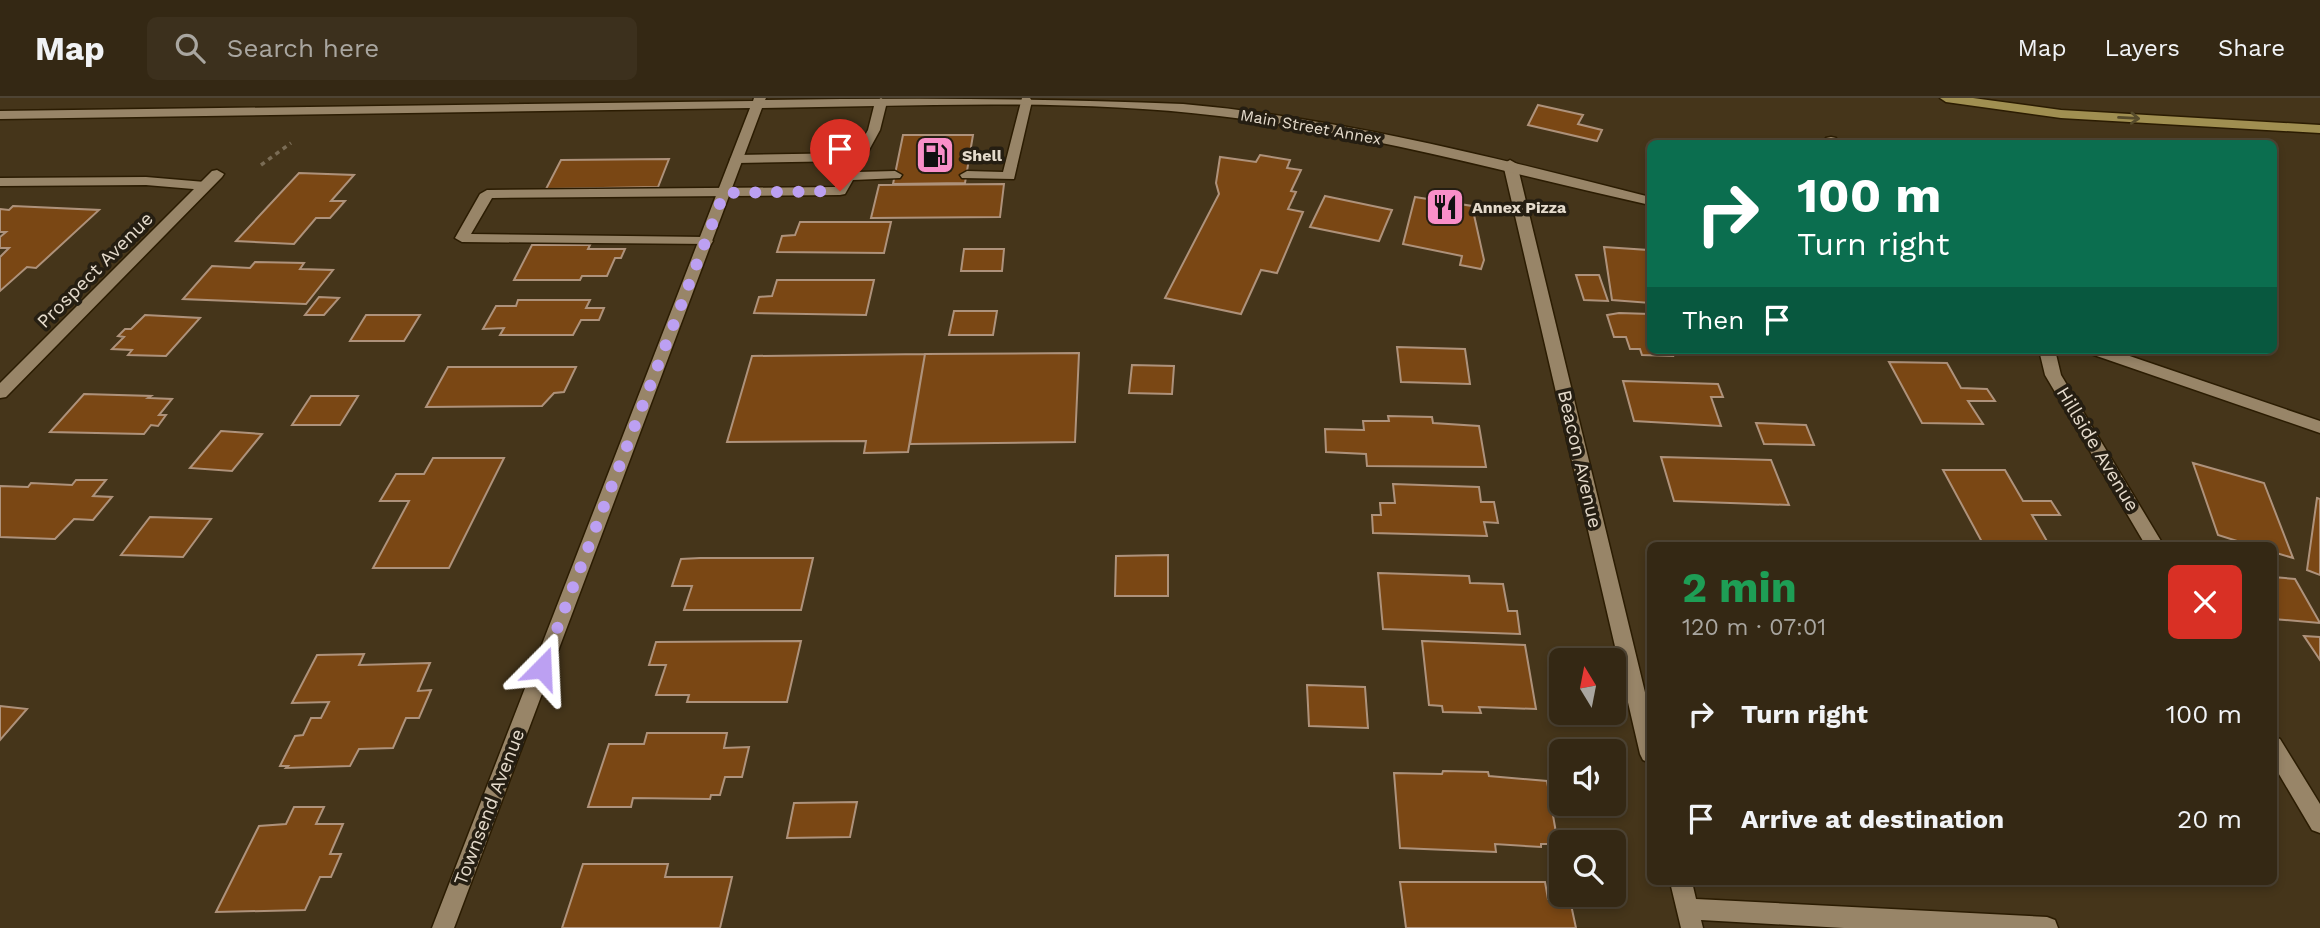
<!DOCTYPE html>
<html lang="en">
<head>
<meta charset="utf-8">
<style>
  :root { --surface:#342814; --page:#3c301d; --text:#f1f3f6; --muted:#a9a6a0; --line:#4e4434 }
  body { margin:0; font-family:"Work Sans",sans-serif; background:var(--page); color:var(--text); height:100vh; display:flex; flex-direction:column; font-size:26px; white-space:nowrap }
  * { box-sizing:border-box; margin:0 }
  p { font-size:23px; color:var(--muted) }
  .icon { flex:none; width:38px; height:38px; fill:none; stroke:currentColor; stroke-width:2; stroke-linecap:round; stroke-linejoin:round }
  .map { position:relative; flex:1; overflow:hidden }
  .drawer { position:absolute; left:1647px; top:444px; width:630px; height:343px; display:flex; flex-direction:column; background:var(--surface); border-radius:10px; box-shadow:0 4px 10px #0003,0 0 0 2px var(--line) }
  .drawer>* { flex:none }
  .banner { position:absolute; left:1647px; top:42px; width:630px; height:214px; border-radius:10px; box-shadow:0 4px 10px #0003,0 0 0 2px var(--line); background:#0b6e4f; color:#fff; overflow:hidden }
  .needle { width:46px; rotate:350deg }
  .fabs { position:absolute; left:1549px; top:550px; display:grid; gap:14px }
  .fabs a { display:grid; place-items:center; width:77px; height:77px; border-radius:10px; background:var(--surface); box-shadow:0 4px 10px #0003,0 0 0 2px var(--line); font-size:35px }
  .pin { position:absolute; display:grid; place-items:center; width:60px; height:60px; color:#fff; margin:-72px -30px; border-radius:50% 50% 50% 0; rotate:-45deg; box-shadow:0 0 7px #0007 }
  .pin .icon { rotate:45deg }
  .me { position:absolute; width:77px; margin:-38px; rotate:21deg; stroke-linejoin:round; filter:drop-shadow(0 0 5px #0008) }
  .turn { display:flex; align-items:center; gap:24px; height:147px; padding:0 35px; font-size:32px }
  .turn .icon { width:91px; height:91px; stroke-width:2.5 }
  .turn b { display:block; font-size:49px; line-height:60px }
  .then { display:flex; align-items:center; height:66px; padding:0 35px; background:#0003; gap:14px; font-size:26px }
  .round { display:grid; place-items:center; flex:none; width:74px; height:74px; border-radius:10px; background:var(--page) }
  .overview { display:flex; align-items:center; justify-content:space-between; height:119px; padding:0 35px }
  h1 { font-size:42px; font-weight:700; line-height:52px; color:#1e9e55 }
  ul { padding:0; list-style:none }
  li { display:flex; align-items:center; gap:21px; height:105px; padding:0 35px }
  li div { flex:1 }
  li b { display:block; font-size:26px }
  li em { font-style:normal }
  header { display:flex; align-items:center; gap:42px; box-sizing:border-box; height:98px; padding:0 35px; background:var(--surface); border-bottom:2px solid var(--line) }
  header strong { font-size:33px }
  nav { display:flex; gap:38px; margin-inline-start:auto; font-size:24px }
  .search { width:490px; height:63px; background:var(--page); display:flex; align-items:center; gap:18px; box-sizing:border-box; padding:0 24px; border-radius:10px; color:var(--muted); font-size:26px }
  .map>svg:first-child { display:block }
</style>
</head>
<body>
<header>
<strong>Map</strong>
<div class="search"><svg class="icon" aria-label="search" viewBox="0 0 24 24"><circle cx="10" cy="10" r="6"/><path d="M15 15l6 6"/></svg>Search here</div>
<nav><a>Map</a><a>Layers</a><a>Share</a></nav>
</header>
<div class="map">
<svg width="2320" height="830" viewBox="0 0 2320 830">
  <rect width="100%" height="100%" fill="#45351a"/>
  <path fill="#7a4714" stroke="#ae927b" stroke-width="2" d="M 1538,7 L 1583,17 L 1578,26 L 1602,32 L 1597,43 L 1528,27 Z
    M 903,37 L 973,37 L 965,85 L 893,86 Z
    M 1260,57 L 1290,62 L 1287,70 L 1301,72 L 1291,93 L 1296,94 L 1288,111 L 1303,114 L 1277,175 L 1261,172 L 1241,216 L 1165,200 L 1219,96 L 1216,85 L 1220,59 L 1256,64 Z
    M 669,61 L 658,89 L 546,91 L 561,62 Z
    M 299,75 L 354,77 L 331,103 L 345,103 L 330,120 L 316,120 L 294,146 L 236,143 Z
    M 1004,86 L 1000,119 L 871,120 L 879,87 Z
    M 1325,98 L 1392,112 L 1379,143 L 1310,129 Z
    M 1415,99 L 1472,108 L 1484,162 L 1481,171 L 1460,167 L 1462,158 L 1403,146 Z
    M 13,108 L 99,112 L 36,170 L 27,169 L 0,193 L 0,159 L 9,150 L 0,150 L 0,139 L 6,134 L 0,134 L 0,111 L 9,112 Z
    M 800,124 L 891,124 L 884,155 L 777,154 L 782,138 L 795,137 Z
    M 532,147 L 590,147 L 588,151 L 625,151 L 621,160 L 615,160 L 607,178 L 582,178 L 580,182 L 514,182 Z
    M 1604,149 L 1648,152 L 1650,205 L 1612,202 Z
    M 964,151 L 1004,151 L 1002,173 L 961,173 Z
    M 255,164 L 304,165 L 300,171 L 333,172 L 306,206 L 183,201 L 212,168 L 250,170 Z
    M 1576,177 L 1599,177 L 1608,203 L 1584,202 Z
    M 777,182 L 874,182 L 866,217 L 754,215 L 759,199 L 772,198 Z
    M 319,199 L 339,200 L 324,217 L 305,217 Z
    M 518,202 L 590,202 L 586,210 L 604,210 L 599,222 L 581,222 L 573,237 L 500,237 L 504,230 L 483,231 L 496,208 L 516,208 Z
    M 954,213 L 997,213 L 993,237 L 949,237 Z
    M 1619,215 L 1650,216 L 1650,252 L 1671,252 L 1673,258 L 1642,257 L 1640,251 L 1630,251 L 1626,239 L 1614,239 L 1607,217 Z
    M 145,217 L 200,220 L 166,258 L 128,257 L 132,252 L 112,251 L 124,239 L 118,238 L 125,231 L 131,231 Z
    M 366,217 L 420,217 L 404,243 L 350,243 Z
    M 1397,249 L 1465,251 L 1470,286 L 1401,284 Z
    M 1079,255 L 1075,344 L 910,346 L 925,256 Z
    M 925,256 L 908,354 L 864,355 L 866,343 L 727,344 L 752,258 Z
    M 1889,264 L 1947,265 L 1961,290 L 1987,291 L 1995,303 L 1968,303 L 1983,326 L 1922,325 Z
    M 1132,267 L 1174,268 L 1172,296 L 1129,295 Z
    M 448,269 L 576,269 L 564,294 L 554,295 L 542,308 L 426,309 Z
    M 1623,283 L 1718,286 L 1723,299 L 1711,299 L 1721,328 L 1634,323 Z
    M 84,296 L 151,298 L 148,300 L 172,301 L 159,317 L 166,317 L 158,328 L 151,327 L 144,336 L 50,334 Z
    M 311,298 L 358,298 L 340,327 L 292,327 Z
    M 1388,318 L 1432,319 L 1433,325 L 1479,328 L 1486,369 L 1367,368 L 1366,356 L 1326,354 L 1325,331 L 1364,332 L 1363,323 L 1389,323 Z
    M 1756,325 L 1806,327 L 1814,347 L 1764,346 Z
    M 221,333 L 262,336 L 232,373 L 190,370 Z
    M 1661,359 L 1771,362 L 1789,407 L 1674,403 Z
    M 433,360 L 504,360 L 449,470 L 373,470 L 409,403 L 380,403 L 396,376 L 424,376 Z
    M 2193,365 L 2264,385 L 2293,460 L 2273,454 L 2273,448 L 2253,448 L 2218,437 Z
    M 1943,372 L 2005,372 L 2023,403 L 2051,403 L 2060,417 L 2032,417 L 2048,445 L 1982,444 Z
    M 76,382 L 106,382 L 93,398 L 112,399 L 93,422 L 74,421 L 55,441 L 0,439 L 0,388 L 28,389 L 31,385 L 72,387 Z
    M 1393,386 L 1479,389 L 1481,404 L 1494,404 L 1498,425 L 1484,424 L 1487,438 L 1373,435 L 1372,417 L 1381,417 L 1380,405 L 1395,405 Z
    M 2317,400 L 2320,401 L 2320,477 L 2307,472 Z
    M 150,419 L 211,421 L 183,459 L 121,457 Z
    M 1168,457 L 1168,498 L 1115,498 L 1116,458 Z
    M 700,460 L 813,460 L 801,512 L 684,512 L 692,488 L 672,488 L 681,461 Z
    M 1378,475 L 1469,478 L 1470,485 L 1503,486 L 1508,513 L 1517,513 L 1520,536 L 1383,531 Z
    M 2273,479 L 2295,481 L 2320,525 L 2273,521 Z
    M 2304,538 L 2320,539 L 2320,562 Z
    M 801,543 L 787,604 L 687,604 L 689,597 L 656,597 L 666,567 L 649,567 L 656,544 Z
    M 1422,543 L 1525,547 L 1536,611 L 1479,609 L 1481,615 L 1443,614 L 1442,608 L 1429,607 Z
    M 364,556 L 359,567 L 430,565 L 418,593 L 431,592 L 419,620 L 406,620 L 393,650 L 359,651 L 350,668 L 286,670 L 288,668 L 280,668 L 295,638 L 303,637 L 311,620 L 321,620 L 329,604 L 292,605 L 317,557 Z
    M 1307,587 L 1365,589 L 1368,630 L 1309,628 Z
    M 0,608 L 27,611 L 0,642 Z
    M 647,635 L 727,635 L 724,650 L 749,649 L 742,679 L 725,679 L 720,697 L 711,697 L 710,701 L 633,700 L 631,709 L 588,709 L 609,646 L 644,646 Z
    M 1443,673 L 1488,674 L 1489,678 L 1547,683 L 1558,746 L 1541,746 L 1541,749 L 1495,746 L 1496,754 L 1400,750 L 1394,675 L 1442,676 Z
    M 857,704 L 850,739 L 787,740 L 794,705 Z
    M 294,709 L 324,709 L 316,726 L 343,726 L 330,756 L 341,756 L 331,779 L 320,779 L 305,812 L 216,814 L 259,728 L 286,726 Z
    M 583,766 L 668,766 L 665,779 L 732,779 L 720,830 L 562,830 Z
    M 1400,784 L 1545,784 L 1548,801 L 1570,802 L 1576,830 L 1406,830 Z"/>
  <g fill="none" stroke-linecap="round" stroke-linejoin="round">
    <g stroke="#2b1c02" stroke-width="3">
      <path id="lane" d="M 881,0 L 887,4 L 880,32 L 857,74 L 895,73 L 902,77 L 900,80 L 853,82 L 845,96 L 840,97 L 492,100 L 471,136 L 706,139 L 713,143 L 711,146 L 462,144 L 455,140 L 480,96 L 487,92 L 835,89 L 850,63 L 737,65 L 730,61 L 737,57 L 855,55 L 868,32 L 875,4 Z
        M 1022,0 L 1030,0 L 1032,3 L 1014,81 L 962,80 L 960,77 L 967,73 L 1003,74 Z
        M 146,79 L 205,84 L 212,88 L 205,92 L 146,87 L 0,88 L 0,80 Z"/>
    </g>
    <g stroke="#2b1c02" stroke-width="3">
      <path id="street" d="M 1831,39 L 1836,40 L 1837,46 L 1824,46 L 1826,40 Z
        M 1510,62 L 1517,66 L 1650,615 L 1650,665 L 1643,662 L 1640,656 L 1503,66 Z
        M 217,72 L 224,76 L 222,79 L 6,299 L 0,300 L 0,285 L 212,73 Z
        M 2039,252 L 2055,252 L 2061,277 L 2164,448 L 2146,448 L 2045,277 Z
        M 2273,638 L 2280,641 L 2320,706 L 2320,735 L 2312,732 L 2273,666 Z
        M 1670,784 L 1692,784 L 1696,801 L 2047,819 L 2055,822 L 2058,830 L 1844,830 L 1701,822 L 1703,830 L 1681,830 Z"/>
    </g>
    <g stroke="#2b1c02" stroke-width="3">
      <path id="secondary" d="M 754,0 L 766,0 L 765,2 C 904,0 1045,0 1183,6 C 1341,20 1497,60 1650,99 L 1650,107 C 1507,75 1366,35 1219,18 C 1068,0 914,8 762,10 L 454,830 L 432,830 L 750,10 L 0,21 L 0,13 L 753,3 Z
        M 2088,252 L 2112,252 L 2320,323 L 2320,335 L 2091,256 Z"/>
    </g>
    <g stroke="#2b1c02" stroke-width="3">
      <path id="primary" d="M 1940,0 L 1973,0 L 2061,12 L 2320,27 L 2320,35 L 2061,20 L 1946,4 Z"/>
    </g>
    <path stroke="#7a6c55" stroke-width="3.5" stroke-dasharray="4.5 4.5" stroke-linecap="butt" d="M 261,67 L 291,45"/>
    <use href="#lane" fill="#988568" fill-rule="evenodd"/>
    <use href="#street" fill="#988568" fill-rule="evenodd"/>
    <use href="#secondary" fill="#988568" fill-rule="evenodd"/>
    <use href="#primary" fill="#a08f51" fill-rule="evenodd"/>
  </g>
  <defs><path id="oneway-shaft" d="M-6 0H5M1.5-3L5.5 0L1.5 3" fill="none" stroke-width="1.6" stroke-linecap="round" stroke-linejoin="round" transform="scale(1.75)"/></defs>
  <use stroke="#564b2b" href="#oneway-shaft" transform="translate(2129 20) rotate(3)"/>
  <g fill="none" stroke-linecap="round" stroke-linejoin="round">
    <path stroke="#bca0f2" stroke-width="12" stroke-dasharray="0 21.6" d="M 542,570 L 724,95 L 840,93"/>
  </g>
  <defs>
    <g id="fuel-square" transform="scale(2.0125)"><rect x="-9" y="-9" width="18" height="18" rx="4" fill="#f98fc9" stroke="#251e12"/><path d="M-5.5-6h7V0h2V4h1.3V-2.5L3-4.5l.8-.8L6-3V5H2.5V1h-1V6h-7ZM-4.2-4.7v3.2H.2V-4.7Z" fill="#111"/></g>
    <g id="restaurant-square" transform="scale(2.0125)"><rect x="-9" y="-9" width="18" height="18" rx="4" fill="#f98fc9" stroke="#251e12"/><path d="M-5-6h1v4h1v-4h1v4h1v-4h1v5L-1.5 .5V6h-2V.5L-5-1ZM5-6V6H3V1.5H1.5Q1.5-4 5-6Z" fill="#111"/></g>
  </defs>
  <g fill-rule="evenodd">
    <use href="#fuel-square" x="935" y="57"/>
    <use href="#restaurant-square" x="1445" y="109"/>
  </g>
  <g text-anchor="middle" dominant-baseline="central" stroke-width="7" stroke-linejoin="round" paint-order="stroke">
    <g font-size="16" fill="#e5dbcc" stroke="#251e12">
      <text transform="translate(1311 29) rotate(10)">Main Street Annex</text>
    </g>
    <g font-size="16" font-weight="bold" fill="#e5dbcc" stroke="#251e12" text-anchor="start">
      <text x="962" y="57">Shell</text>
      <text x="1472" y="109">Annex Pizza</text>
    </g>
    <g font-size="19" fill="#e5dbcc" stroke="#251e12">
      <text transform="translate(95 172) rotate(-45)">Prospect Avenue</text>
      <text transform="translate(2098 351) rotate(59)">Hillside Avenue</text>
      <text transform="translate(1580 361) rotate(77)">Beacon Avenue</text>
      <text transform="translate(489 709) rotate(-69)">Townsend Avenue</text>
    </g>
  </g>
</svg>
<div class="fabs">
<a><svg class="needle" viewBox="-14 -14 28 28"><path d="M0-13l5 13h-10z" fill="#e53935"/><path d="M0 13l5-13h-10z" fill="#a9a6a0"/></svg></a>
<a><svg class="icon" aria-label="sound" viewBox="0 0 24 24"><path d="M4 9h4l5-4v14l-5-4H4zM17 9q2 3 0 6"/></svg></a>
<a><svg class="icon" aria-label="search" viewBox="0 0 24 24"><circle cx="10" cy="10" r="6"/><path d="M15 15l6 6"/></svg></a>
</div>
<div class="pin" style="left:840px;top:93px;background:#d93025"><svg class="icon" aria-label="arrive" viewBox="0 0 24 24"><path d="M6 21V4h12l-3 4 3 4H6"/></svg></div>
<svg class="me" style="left:542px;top:570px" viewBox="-20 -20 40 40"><path d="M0-17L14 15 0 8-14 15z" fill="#bca0f2" stroke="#fff" stroke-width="4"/></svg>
<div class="banner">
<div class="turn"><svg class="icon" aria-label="right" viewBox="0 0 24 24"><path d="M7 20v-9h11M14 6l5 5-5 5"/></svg><div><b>100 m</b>Turn right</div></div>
<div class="then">Then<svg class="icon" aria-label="arrive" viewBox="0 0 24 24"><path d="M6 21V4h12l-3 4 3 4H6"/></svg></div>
</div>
<section class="drawer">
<div class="overview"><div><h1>2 min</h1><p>120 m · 07:01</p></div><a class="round" style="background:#d93025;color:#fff"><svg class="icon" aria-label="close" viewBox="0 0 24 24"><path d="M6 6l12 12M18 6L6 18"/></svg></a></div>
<ul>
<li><svg class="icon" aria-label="right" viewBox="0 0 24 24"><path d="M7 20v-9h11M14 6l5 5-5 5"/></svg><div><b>Turn right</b></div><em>100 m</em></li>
<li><svg class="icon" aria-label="arrive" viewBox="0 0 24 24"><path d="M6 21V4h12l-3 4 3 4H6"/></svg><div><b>Arrive at destination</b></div><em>20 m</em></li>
</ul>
</section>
</div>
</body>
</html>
